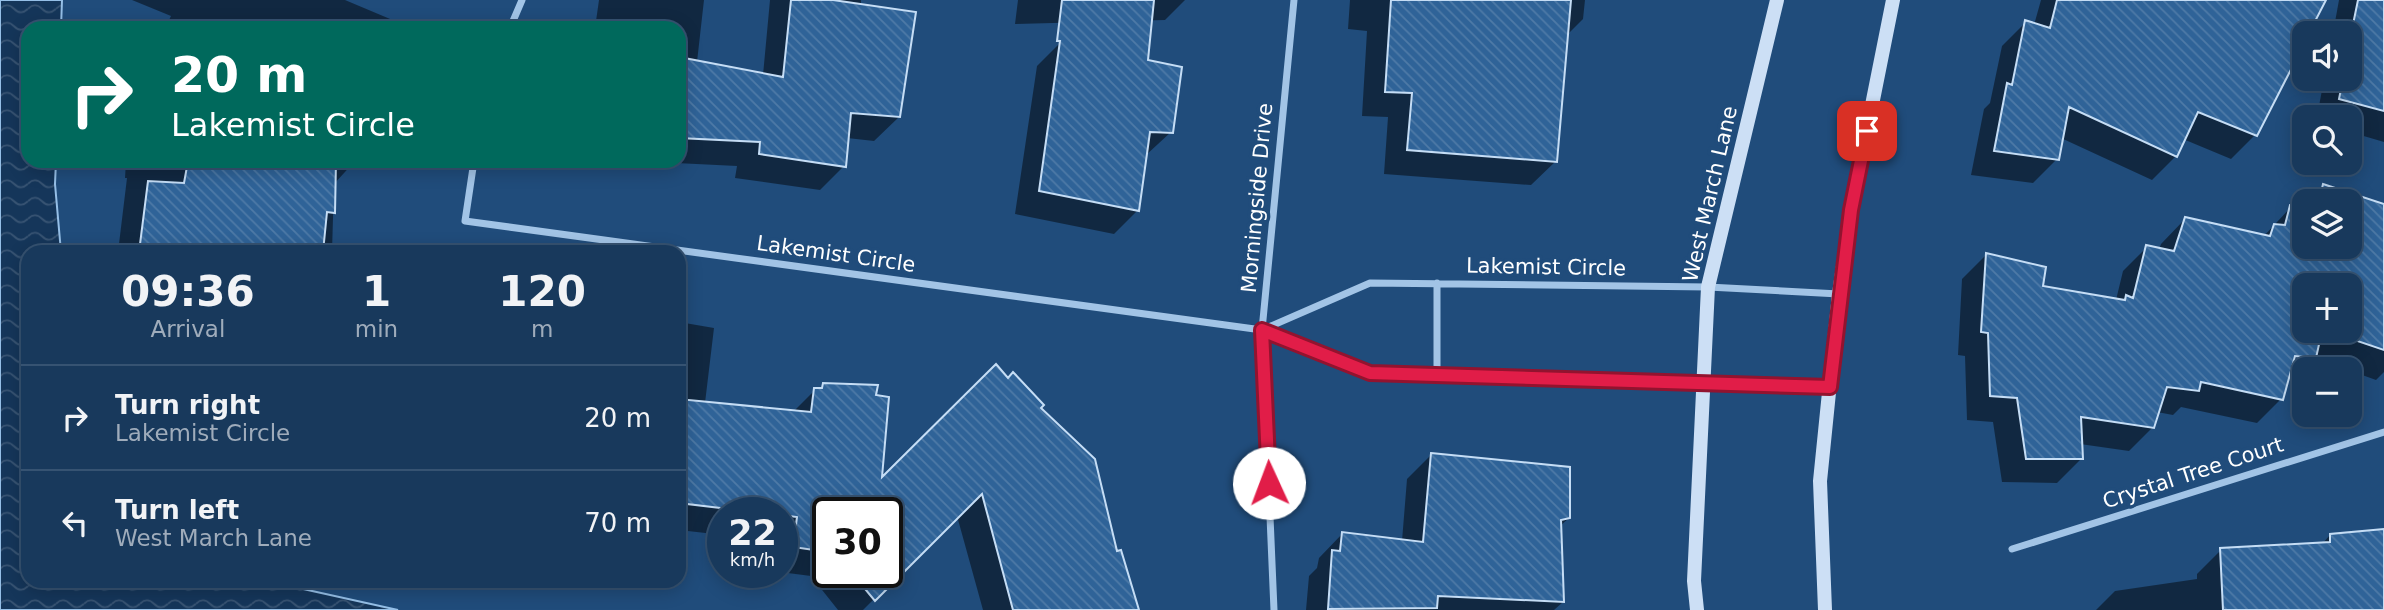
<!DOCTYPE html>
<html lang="en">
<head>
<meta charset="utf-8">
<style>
  :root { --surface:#18395c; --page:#254465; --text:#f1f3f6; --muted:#9facbb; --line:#365372 }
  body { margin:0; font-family:"DejaVu Sans",sans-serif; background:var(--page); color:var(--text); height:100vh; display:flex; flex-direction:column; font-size:26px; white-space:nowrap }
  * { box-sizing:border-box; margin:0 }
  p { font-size:23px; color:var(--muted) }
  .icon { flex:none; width:38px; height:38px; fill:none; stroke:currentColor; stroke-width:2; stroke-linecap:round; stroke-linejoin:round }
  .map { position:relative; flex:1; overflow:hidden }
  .side { position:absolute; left:21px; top:245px; width:665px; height:343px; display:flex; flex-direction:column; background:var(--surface); border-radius:21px; box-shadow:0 4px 18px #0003,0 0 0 2px var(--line) }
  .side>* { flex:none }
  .top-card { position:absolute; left:21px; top:21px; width:665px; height:147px; border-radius:21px; box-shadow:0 4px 18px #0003,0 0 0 2px var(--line); background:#00695c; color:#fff; overflow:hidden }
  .tools { position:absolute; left:2292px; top:21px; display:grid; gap:14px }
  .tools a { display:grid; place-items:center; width:70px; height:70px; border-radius:14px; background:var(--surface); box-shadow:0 4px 18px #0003,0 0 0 2px var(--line); font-size:35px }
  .speed { position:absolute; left:707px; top:497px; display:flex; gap:14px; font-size:35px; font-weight:700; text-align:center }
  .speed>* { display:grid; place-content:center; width:91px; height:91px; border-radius:50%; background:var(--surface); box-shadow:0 4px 18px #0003,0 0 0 2px var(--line); line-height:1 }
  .speed small { font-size:18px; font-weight:400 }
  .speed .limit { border:4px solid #111; border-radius:10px; background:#fff; color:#111 }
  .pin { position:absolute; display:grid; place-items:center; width:60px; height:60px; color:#fff; margin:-30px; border-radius:14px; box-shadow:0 4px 10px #0006 }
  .me { position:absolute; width:77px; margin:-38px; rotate:358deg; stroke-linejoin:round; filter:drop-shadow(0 0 5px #0008) }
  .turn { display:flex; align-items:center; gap:24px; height:147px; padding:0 35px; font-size:32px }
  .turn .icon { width:91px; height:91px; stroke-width:2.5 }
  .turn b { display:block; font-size:49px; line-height:60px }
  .eta { display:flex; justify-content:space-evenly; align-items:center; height:119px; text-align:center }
  .eta b { font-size:42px; font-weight:700; line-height:49px }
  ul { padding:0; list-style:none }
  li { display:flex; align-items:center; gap:21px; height:105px; padding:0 35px; border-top:2px solid var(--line) }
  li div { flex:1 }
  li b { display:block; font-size:26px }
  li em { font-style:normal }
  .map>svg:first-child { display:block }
</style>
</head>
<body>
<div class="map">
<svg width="2384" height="610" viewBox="0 0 2384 610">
  <defs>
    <pattern id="water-waves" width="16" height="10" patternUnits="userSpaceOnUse" patternTransform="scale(1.75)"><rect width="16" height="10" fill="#15365a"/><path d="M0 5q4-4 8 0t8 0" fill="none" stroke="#385473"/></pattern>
    <pattern id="building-back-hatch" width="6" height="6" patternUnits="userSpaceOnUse" patternTransform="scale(1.75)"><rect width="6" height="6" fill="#2f6398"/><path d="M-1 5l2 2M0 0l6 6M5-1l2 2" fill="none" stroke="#4e7aa7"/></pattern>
  </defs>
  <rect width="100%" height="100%" fill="#204c7b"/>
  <path fill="url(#water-waves)" stroke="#95bfe7" stroke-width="2" d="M 0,0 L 62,0 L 61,28 L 28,28 L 28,161 L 56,161 L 55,184 L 61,252 L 28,252 L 28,581 L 267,581 L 398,610 L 0,610 Z"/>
  <path fill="#0007" fill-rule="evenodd" d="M 132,0 L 345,0 L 402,24 L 401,28 L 165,28 L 171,16 Z
    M 599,0 L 704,0 L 697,62 L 763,75 L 770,0 L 861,0 L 861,6 L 899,117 L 874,141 L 847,138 L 844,166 L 820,190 L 735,178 L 737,166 L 635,161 L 679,161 L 679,28 L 595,28 Z
    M 1018,0 L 1185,0 L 1165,20 L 1015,24 Z
    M 1350,0 L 1585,0 L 1583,19 L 1566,36 L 1556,161 L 1531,185 L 1384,174 L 1388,117 L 1362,116 L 1367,31 L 1348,29 Z
    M 2041,0 L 2324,0 L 2307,33 L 2305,33 L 2255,135 L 2231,159 L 2183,139 L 2176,156 L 2152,180 L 2061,138 L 2057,159 L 2033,183 L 1971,175 L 1984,109 L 1990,103 L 2002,46 L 2026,22 L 2034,25 Z
    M 2339,0 L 2384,0 L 2384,142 L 2350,132 L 2350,117 L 2317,117 L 2324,79 L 2350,79 L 2350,33 L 2333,33 Z
    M 1061,42 L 1171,132 L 1145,156 L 1138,210 L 1114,234 L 1015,214 L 1037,66 Z
    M 126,161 L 355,161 L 334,184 L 332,252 L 118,252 L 127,178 L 125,178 Z
    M 2323,186 L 2384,206 L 2384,372 L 2376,380 L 2301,353 L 2291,363 L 2281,399 L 2257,423 L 2181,407 L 2173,415 L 2157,412 L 2153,427 L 2129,451 L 2080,444 L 2081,459 L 2057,483 L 2002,482 L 1993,422 L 1967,420 L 1965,356 L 1958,355 L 1962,279 L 1986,255 L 2041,288 L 2116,300 L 2123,271 L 2147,247 L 2159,250 L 2161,244 L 2185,219 L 2263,237 L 2291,207 L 2301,208 L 2305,204 L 2305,247 L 2350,247 L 2350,201 L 2307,201 ZM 2305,285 L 2350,285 L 2350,331 L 2305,331 Z
    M 679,322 L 714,328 L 705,403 L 793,412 L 815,390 L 818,390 L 824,384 L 880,482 L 1039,408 L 1116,554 L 1138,610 L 983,610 L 957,516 L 863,610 L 838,610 L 811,576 L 780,572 L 782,572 L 782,513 L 723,513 L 723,535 L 679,530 ZM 828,513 L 887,513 L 887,572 L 828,572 Z
    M 1431,455 L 1569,518 L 1559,527 L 1563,602 L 1554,610 L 1306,610 L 1309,576 L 1317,568 L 1319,558 L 1343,533 L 1402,541 L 1407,479 Z
    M 2384,530 L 2384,610 L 2096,610 L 2115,591 L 2197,579 L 2197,574 L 2221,550 L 2322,544 L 2330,535 Z"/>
  <path fill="url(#building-back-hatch)" stroke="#c5ddf5" stroke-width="2" d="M 791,0 L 833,0 L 916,12 L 900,117 L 851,113 L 846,167 L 759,154 L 760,142 L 679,138 L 679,57 L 783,77 Z
    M 1062,0 L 1154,0 L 1148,60 L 1182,67 L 1173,133 L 1150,132 L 1139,211 L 1039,191 L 1060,41 L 1057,41 Z
    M 1391,0 L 1571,0 L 1557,162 L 1407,150 L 1412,93 L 1385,92 Z
    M 2057,0 L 2326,0 L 2309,33 L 2305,33 L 2305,42 L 2257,136 L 2198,112 L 2177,157 L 2069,107 L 2059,160 L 1994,151 L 2007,83 L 2012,85 L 2025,20 L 2050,28 Z
    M 2358,0 L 2384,0 L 2384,111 L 2339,99 L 2343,79 L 2350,79 L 2350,39 Z
    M 188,161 L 336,161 L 335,213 L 327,212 L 323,252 L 139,252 L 148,181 L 184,183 Z
    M 2323,184 L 2384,204 L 2384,350 L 2328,331 L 2350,331 L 2350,285 L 2305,285 L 2305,331 L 2322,331 L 2316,358 L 2295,356 L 2283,400 L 2201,382 L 2199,391 L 2167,387 L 2154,428 L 2081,417 L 2083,459 L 2026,459 L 2017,398 L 1990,396 L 1988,333 L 1981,332 L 1986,253 L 2046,267 L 2043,286 L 2125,300 L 2126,295 L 2133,298 L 2146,245 L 2174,251 L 2185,217 L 2270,236 L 2274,224 L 2285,225 L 2290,205 L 2305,207 L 2305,247 L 2350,247 L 2350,201 L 2319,201 Z
    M 996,364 L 1008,378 L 1013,372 L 1044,405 L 1041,408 L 1095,459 L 1117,551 L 1121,550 L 1139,610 L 1013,610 L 982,494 L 875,601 L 851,572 L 887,572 L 887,513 L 828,513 L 828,552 L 793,547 L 797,517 L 782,515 L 782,513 L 762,513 L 679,503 L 679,399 L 811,412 L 814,388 L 822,388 L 823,383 L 878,385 L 876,395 L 889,397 L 882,477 Z
    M 1431,453 L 1570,467 L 1570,518 L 1561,520 L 1564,602 L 1438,596 L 1437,608 L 1328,609 L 1332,550 L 1340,551 L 1342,532 L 1423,542 Z
    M 2384,529 L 2384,610 L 2223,610 L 2220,548 L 2330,542 L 2330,534 Z"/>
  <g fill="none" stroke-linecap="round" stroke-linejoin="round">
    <path stroke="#a2c4e6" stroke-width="7" d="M 510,28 L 522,0
      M 474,161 L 465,221 L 1262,330 L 1370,373 L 1829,387
      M 1437,283 L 1437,374
      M 1262,330 L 1370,283 L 1708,287 L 1839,294
      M 2012,549 L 2384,432
      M 1274,610 L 1262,330 L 1294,0"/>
    <path stroke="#ccdff5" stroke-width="14" d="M 1697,610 L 1694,581 L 1708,287 L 1777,0
      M 1825,610 L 1820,481 L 1839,294 L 1851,210 L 1893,0"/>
  </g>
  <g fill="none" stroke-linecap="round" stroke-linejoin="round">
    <g stroke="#92132f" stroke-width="18">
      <path id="route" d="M 1269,483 L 1262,330 L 1370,373 L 1830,387 L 1851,210 L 1867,131"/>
    </g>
    <use href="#route" stroke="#e11d48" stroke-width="12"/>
  </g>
  <g text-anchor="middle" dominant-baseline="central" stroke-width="7" stroke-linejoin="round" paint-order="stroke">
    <g font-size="21" fill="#fff" stroke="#204c7b">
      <text transform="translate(1710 194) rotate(-77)">West March Lane</text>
      <text transform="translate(1257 198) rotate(-85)">Morningside Drive</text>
      <text transform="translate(836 254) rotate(8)">Lakemist Circle</text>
      <text transform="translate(1546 267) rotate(1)">Lakemist Circle</text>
      <text transform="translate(2193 473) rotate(-18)">Crystal Tree Court</text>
    </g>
  </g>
</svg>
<div class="tools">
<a><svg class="icon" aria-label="sound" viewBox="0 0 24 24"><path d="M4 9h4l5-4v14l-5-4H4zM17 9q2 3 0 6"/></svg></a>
<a><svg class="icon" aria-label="search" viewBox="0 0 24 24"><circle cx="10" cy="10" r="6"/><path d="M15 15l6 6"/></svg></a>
<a><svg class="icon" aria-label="layers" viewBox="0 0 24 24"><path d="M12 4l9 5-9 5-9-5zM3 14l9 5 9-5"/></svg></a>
<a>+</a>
<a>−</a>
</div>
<div class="speed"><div>22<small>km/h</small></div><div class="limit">30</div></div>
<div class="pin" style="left:1867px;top:131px;background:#d93025"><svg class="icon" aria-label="arrive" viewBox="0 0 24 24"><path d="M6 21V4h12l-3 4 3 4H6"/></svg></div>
<svg class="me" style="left:1269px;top:483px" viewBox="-20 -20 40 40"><circle r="19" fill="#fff"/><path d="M0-13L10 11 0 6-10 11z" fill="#e11d48"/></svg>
<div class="top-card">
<div class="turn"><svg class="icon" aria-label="right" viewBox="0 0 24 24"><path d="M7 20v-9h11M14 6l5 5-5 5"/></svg><div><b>20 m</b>Lakemist Circle</div></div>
</div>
<section class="side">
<div class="eta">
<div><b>09:36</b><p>Arrival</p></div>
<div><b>1</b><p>min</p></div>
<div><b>120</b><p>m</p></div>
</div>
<ul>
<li><svg class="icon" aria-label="right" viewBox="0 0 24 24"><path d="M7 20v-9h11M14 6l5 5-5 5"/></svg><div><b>Turn right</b><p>Lakemist Circle</p></div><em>20 m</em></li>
<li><svg class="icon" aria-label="left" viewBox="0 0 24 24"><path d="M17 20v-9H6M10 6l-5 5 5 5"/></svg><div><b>Turn left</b><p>West March Lane</p></div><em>70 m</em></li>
</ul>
</section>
</div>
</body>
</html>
